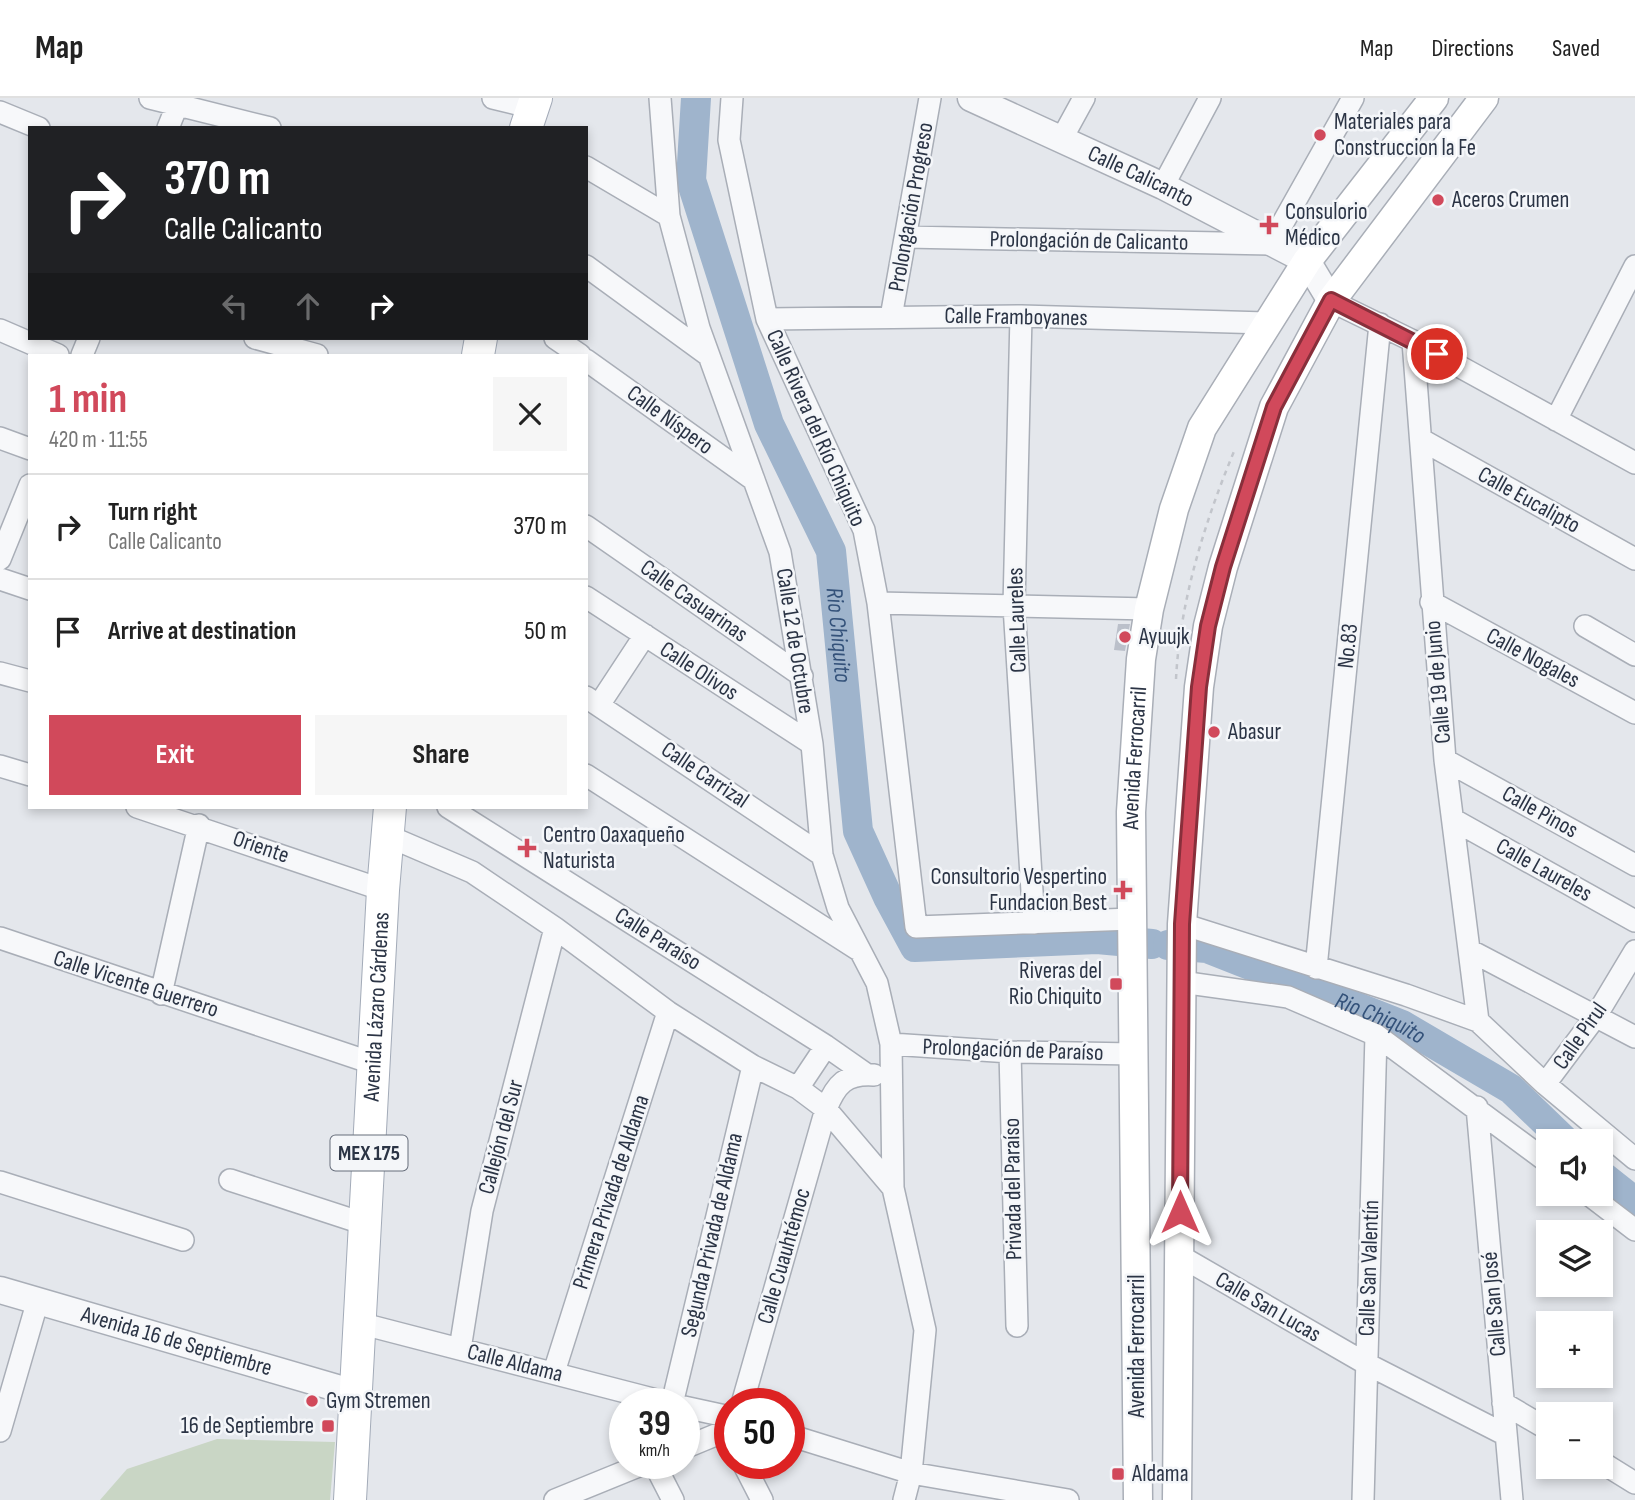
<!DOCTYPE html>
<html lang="en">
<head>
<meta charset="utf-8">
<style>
  :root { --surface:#fff; --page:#f6f6f6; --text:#222; --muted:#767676; --line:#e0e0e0; --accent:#d1495b }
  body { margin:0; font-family:"Sofia Sans Condensed",sans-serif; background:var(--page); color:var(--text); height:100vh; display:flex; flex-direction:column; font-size:26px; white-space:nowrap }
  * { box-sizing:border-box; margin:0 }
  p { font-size:23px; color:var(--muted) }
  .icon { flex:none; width:38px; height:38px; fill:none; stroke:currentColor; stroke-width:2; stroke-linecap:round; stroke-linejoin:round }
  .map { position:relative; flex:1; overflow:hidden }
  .drawer { position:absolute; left:28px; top:256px; width:560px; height:455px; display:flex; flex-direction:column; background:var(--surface); border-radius:0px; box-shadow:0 4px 10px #0003 }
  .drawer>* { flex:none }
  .hud { position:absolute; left:28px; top:28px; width:560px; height:214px; border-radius:0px; box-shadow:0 4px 10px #0003; background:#202124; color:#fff; overflow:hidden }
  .buttons { position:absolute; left:1536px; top:1031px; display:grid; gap:14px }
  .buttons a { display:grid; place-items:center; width:77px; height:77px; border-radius:0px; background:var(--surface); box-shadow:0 4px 10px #0003; font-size:35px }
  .speed { position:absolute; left:609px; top:1290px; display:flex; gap:14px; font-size:35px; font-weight:700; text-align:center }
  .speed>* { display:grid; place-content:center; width:91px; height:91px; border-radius:50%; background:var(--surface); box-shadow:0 4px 10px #0003; line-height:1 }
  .speed small { font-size:18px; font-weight:400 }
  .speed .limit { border:10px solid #d22; background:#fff; color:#111 }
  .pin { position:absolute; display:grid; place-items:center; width:60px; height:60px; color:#fff; margin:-30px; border:4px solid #fff; border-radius:50%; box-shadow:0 2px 7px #0007 }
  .me { position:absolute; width:77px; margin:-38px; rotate:0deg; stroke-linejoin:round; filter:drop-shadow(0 0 5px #0008) }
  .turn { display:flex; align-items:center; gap:24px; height:147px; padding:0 21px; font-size:32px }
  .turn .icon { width:91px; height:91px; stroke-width:2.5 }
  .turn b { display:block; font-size:49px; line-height:60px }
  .lanes { display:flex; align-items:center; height:66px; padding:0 21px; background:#0003; justify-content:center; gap:35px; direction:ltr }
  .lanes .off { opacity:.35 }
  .round { display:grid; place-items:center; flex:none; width:74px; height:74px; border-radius:0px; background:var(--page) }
  .summary { display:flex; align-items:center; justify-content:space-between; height:119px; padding:0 21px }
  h1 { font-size:42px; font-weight:700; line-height:52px; color:var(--accent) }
  .primary-button { display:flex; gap:14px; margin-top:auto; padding:14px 21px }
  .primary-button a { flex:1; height:80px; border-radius:0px; background:var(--accent); color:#fff; font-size:28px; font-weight:700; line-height:80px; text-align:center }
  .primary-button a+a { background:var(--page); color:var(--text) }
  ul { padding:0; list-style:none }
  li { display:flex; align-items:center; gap:21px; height:105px; padding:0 21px; border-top:2px solid var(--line) }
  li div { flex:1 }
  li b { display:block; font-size:26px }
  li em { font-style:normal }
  header { display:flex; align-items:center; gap:42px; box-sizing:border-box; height:98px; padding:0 35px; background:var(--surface); border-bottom:2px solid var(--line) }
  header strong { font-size:33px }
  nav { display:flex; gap:38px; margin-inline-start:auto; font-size:24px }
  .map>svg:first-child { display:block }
</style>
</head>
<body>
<header>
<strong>Map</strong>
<nav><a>Map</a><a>Directions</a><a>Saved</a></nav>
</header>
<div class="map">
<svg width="1635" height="1402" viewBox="0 0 1635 1402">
  <rect width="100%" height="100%" fill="#e4e7ec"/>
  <path fill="#c9d6c5" d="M 217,1341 L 335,1344 L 330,1402 L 100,1402 L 127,1371 Z"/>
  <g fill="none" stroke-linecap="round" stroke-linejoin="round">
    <g stroke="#9fb4cc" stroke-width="30">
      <path id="s1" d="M 696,0 L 691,82 L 769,326 L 831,453 L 858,733 L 888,799 L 915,849 L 1097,841 L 1152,846"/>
      <path id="s2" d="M 1168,847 L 1207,850 L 1402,927 L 1511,991 L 1565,1043"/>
      <path d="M 1601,1077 L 1635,1104"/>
    </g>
  </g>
  <path fill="#bbc0ca" d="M 1118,526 L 1130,526 L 1125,553 L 1114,552 Z"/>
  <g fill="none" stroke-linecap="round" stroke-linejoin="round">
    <g stroke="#a9aeb7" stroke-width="24">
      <path id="minor" d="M 150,0 L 270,30
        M 493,0 L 533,10
        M 660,0 L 669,118 L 699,230 L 780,454 L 812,646 L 822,757 L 838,810 L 877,885 L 891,946 L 893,1090
        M 732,0 L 729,42 L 767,221 L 864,432 L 878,505 L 916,829 L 1132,821
        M 0,14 L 39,30
        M 168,30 L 180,0
        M 1061,42 L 1084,0
        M 586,69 L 669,118
        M 1163,88 L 1210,0
        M 906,139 L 1271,146 L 1353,0
        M 586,168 L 708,257
        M 1331,203 L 1413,243 L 1635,365
        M 1021,218 L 1014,508 L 1034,825
        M 891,219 L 930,0
        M 767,221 L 1021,218 L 1266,225
        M 0,232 L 58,257
        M 255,240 L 317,257
        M 555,240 L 580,257
        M 1413,243 L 1445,662 L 1478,923
        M 82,257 L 89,240
        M 586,262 L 754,382
        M 1556,322 L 1635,168
        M 0,340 L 30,351
        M 1422,342 L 1635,461
        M 586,428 L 802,578
        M 0,461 L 30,387
        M 0,481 L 30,491
        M 586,499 L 812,646
        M 1431,504 L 1635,615
        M 878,505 L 1149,511
        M 1585,528 L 1635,557
        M 0,575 L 30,583
        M 586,599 L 822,757
        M 599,607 L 645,537
        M 1445,662 L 1635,767
        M 0,668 L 30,677
        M 586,677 L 857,851
        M 137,709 L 383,792
        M 448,709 L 826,948 L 866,976
        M 1454,722 L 1635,823
        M 388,738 L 472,774 L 555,830 L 668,914 L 753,968 L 798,990 L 826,1011 L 893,1090 L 925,1232 L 911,1375 L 904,1402
        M 1182,826 L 1406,897 L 1478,923 L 1545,986 L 1635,1061
        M 0,840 L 375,966
        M 1471,853 L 1635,939
        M 1316,870 L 1380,226
        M 1181,884 L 1288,899 L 1376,937 L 1549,1065
        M 161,896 L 199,727
        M 891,946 L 1010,954 L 1135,956
        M 1010,954 L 1017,1228
        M 1545,986 L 1596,918 L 1635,853
        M 798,990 L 826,948
        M 1477,1009 L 1512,1402
        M 230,1082 L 365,1126
        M 0,1084 L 183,1142
        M 1588,1096 L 1635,1132
        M 1180,1158 L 1365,1265 L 1506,1337
        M 359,1225 L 672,1306
        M 460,1251 L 482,1113 L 555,830
        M 554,1274 L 668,914
        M 1503,1305 L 1549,1332
        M 672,1306 L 753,968
        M 742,1306 L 826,1011 C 836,986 846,975 874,977
        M 684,1309 L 730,1319
        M 0,1333 L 38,1202
        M 789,1337 L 911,1375 L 1068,1402
        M 684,1350 L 730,1331
        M 1601,1364 L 1635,1385
        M 654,1365 L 673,1402
        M 743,1365 L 762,1402
        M 555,1402 L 646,1365
        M 1363,1402 L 1376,937"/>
    </g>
    <g stroke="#a9aeb7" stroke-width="29">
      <g id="tertiary">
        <path id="s3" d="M 971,0 L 1163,88 L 1307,163 L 1331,203"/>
        <path id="s4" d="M 0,1192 L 354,1295"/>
      </g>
    </g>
    <g stroke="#a9aeb7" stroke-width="31">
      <g id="secondary">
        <path id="s5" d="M 1138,1402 L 1131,714 L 1141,561 L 1149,511 L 1174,411 L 1202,330 L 1307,163 L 1434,0"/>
        <path d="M 1177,1402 L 1182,826 L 1199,589 L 1208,528 L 1223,469 L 1274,309 L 1331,203 L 1484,0"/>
      </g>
    </g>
    <g stroke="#a3abb8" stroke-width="34">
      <g id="primary">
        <path d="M 526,30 L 536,0"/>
        <path d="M 478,257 L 481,240"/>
        <path id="s6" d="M 350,1402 L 383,792 L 390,709"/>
      </g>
    </g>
    <path stroke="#c2c5cb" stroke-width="2.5" stroke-dasharray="5 5" stroke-linecap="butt" d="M 1176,581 C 1180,502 1205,423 1235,351"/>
    <use href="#minor" stroke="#f7f8fa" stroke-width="21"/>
    <use href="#tertiary" stroke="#f7f8fa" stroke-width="26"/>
    <use href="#secondary" stroke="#fff" stroke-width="28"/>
    <use href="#primary" stroke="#fff" stroke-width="32"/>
  </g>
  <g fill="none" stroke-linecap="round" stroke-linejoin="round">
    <g stroke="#882f3b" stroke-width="18">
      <path id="route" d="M 1180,1114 L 1182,826 L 1199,589 L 1208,528 L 1223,469 L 1274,309 L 1331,202 L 1437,256"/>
    </g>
    <use href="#route" stroke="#d1495b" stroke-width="12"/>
  </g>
  <g fill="#d1495b" stroke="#f4f6f9" stroke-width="2.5">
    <circle cx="1320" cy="37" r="7"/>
    <circle cx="1438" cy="102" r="7"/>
    <path d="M1265.5 116.5h7v7h7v7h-7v7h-7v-7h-7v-7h7z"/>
    <circle cx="1125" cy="539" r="7"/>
    <circle cx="1214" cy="634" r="7"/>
    <path d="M523.5 739.5h7v7h7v7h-7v7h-7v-7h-7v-7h7z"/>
    <path d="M1119.5 781.5h7v7h7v7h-7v7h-7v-7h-7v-7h7z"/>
    <rect x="1109" y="879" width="14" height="14" rx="3.5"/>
    <circle cx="312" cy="1303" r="7"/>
    <rect x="321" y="1321" width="14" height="14" rx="3.5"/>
    <rect x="1111" y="1369" width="14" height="14" rx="3.5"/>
  </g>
  <g text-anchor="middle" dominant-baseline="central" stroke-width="5" stroke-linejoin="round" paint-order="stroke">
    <rect fill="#f4f6f9" stroke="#676e7b" stroke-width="2" x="330.5" y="1037.5" width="77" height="35" rx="5"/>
    <g font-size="21" font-weight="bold" fill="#2b3445">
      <text x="369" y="1055">MEX 175</text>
    </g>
    <g font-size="23" fill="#2b3445" stroke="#f4f6f9" text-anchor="start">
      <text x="1334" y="24">Materiales para<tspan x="1334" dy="26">Construccion la Fe</tspan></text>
      <text x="1452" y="102">Aceros Crumen</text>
      <text x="1285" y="114">Consulorio<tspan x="1285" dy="26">Médico</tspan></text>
      <text x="1139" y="539">Ayuujk</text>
      <text x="1228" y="634">Abasur</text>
      <text x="543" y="737">Centro Oaxaqueño<tspan x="543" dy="26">Naturista</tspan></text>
      <text x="1107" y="779" text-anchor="end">Consultorio Vespertino<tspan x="1107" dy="26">Fundacion Best</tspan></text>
      <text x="1102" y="873" text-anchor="end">Riveras del<tspan x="1102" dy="26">Rio Chiquito</tspan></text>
      <text x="326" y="1303">Gym Stremen</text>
      <text x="314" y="1328" text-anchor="end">16 de Septiembre</text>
      <text x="1132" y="1376">Aldama</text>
    </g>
    <g font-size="23" fill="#2b3445" stroke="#f4f6f9">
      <text stroke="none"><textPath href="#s3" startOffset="187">Calle Calicanto</textPath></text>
      <text transform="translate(911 109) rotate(-80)">Prolongación Progreso</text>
      <text transform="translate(1089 143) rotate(1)">Prolongación de Calicanto</text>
      <text transform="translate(1016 219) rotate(1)">Calle Framboyanes</text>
      <text transform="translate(670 322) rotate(36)">Calle Níspero</text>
      <text transform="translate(816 330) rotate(66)">Calle Rivera del Río Chiquito</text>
      <text transform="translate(1529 402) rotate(29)">Calle Eucalipto</text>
      <text transform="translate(694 503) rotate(35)">Calle Casuarinas</text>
      <text transform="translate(1017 522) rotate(-92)">Calle Laureles</text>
      <text transform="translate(795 543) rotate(81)">Calle 12 de Octubre</text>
      <text transform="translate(1348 548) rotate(-84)">No.83</text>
      <text transform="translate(1533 560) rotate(28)">Calle Nogales</text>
      <text transform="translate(699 573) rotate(33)">Calle Olivos</text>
      <text transform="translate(1438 584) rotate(-95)">Calle 19 de Junio</text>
      <text stroke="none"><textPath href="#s5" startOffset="742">Avenida Ferrocarril</textPath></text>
      <text transform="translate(705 677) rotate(34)">Calle Carrizal</text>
      <text transform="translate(1540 714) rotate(29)">Calle Pinos</text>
      <text transform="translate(261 749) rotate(19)">Oriente</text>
      <text transform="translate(1544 772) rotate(29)">Calle Laureles</text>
      <text transform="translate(658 841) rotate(32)">Calle Paraíso</text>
      <text transform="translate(136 886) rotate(18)">Calle Vicente Guerrero</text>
      <text stroke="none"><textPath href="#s6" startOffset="494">Avenida Lázaro Cárdenas</textPath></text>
      <text transform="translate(1580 938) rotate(-55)">Calle Pirul</text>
      <text transform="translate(1013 952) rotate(2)">Prolongación de Paraíso</text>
      <text transform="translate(501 1039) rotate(-75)">Callejón del Sur</text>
      <text transform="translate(1013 1091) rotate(-91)">Privada del Paraíso</text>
      <text transform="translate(611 1094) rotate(-72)">Primera Privada de Aldama</text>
      <text transform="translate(712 1137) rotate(-77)">Segunda Privada de Aldama</text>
      <text transform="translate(784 1158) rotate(-74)">Calle Cuauhtémoc</text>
      <text transform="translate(1369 1170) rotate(-88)">Calle San Valentín</text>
      <text transform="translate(1494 1206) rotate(-95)">Calle San José</text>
      <text transform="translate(1268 1209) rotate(30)">Calle San Lucas</text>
      <text stroke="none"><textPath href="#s4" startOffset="184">Avenida 16 de Septiembre</textPath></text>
      <text transform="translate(1137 1248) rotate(-90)">Avenida Ferrocarril</text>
      <text transform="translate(515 1265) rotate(14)">Calle Aldama</text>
    </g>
    <g font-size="24" font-style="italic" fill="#34527a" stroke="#f4f6f9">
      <text stroke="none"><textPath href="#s1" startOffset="564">Rio Chiquito</textPath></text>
      <text stroke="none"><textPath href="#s2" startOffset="226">Rio Chiquito</textPath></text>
    </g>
  </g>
</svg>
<div class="buttons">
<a><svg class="icon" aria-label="sound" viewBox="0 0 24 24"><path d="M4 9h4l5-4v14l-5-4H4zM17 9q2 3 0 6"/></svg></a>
<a><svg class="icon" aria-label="layers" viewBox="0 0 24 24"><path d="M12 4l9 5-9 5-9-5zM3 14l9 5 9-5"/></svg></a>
<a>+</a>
<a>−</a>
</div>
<div class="speed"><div>39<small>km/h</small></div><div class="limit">50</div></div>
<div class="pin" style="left:1437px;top:256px;background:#d93025"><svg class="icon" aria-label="arrive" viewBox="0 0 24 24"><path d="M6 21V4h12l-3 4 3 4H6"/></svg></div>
<svg class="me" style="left:1180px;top:1114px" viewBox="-20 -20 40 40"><path d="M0-17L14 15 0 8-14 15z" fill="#d1495b" stroke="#fff" stroke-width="4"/></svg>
<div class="hud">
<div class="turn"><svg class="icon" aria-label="right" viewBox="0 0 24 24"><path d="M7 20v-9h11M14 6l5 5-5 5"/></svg><div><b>370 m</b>Calle Calicanto</div></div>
<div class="lanes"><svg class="icon off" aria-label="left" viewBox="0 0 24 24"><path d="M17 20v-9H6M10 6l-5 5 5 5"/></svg><svg class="icon off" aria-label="ahead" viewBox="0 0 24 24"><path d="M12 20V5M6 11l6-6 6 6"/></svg><svg class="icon" aria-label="right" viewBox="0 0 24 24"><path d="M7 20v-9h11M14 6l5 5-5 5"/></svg></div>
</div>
<section class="drawer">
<div class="summary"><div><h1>1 min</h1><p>420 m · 11:55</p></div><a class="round"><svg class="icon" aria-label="close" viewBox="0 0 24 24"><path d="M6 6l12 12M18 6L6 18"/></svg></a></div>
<ul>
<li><svg class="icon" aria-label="right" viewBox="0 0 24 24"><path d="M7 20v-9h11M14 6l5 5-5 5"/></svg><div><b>Turn right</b><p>Calle Calicanto</p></div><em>370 m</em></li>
<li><svg class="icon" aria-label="arrive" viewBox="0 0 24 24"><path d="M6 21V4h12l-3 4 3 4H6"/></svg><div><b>Arrive at destination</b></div><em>50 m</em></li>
</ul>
<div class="primary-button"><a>Exit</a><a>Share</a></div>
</section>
</div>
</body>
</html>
